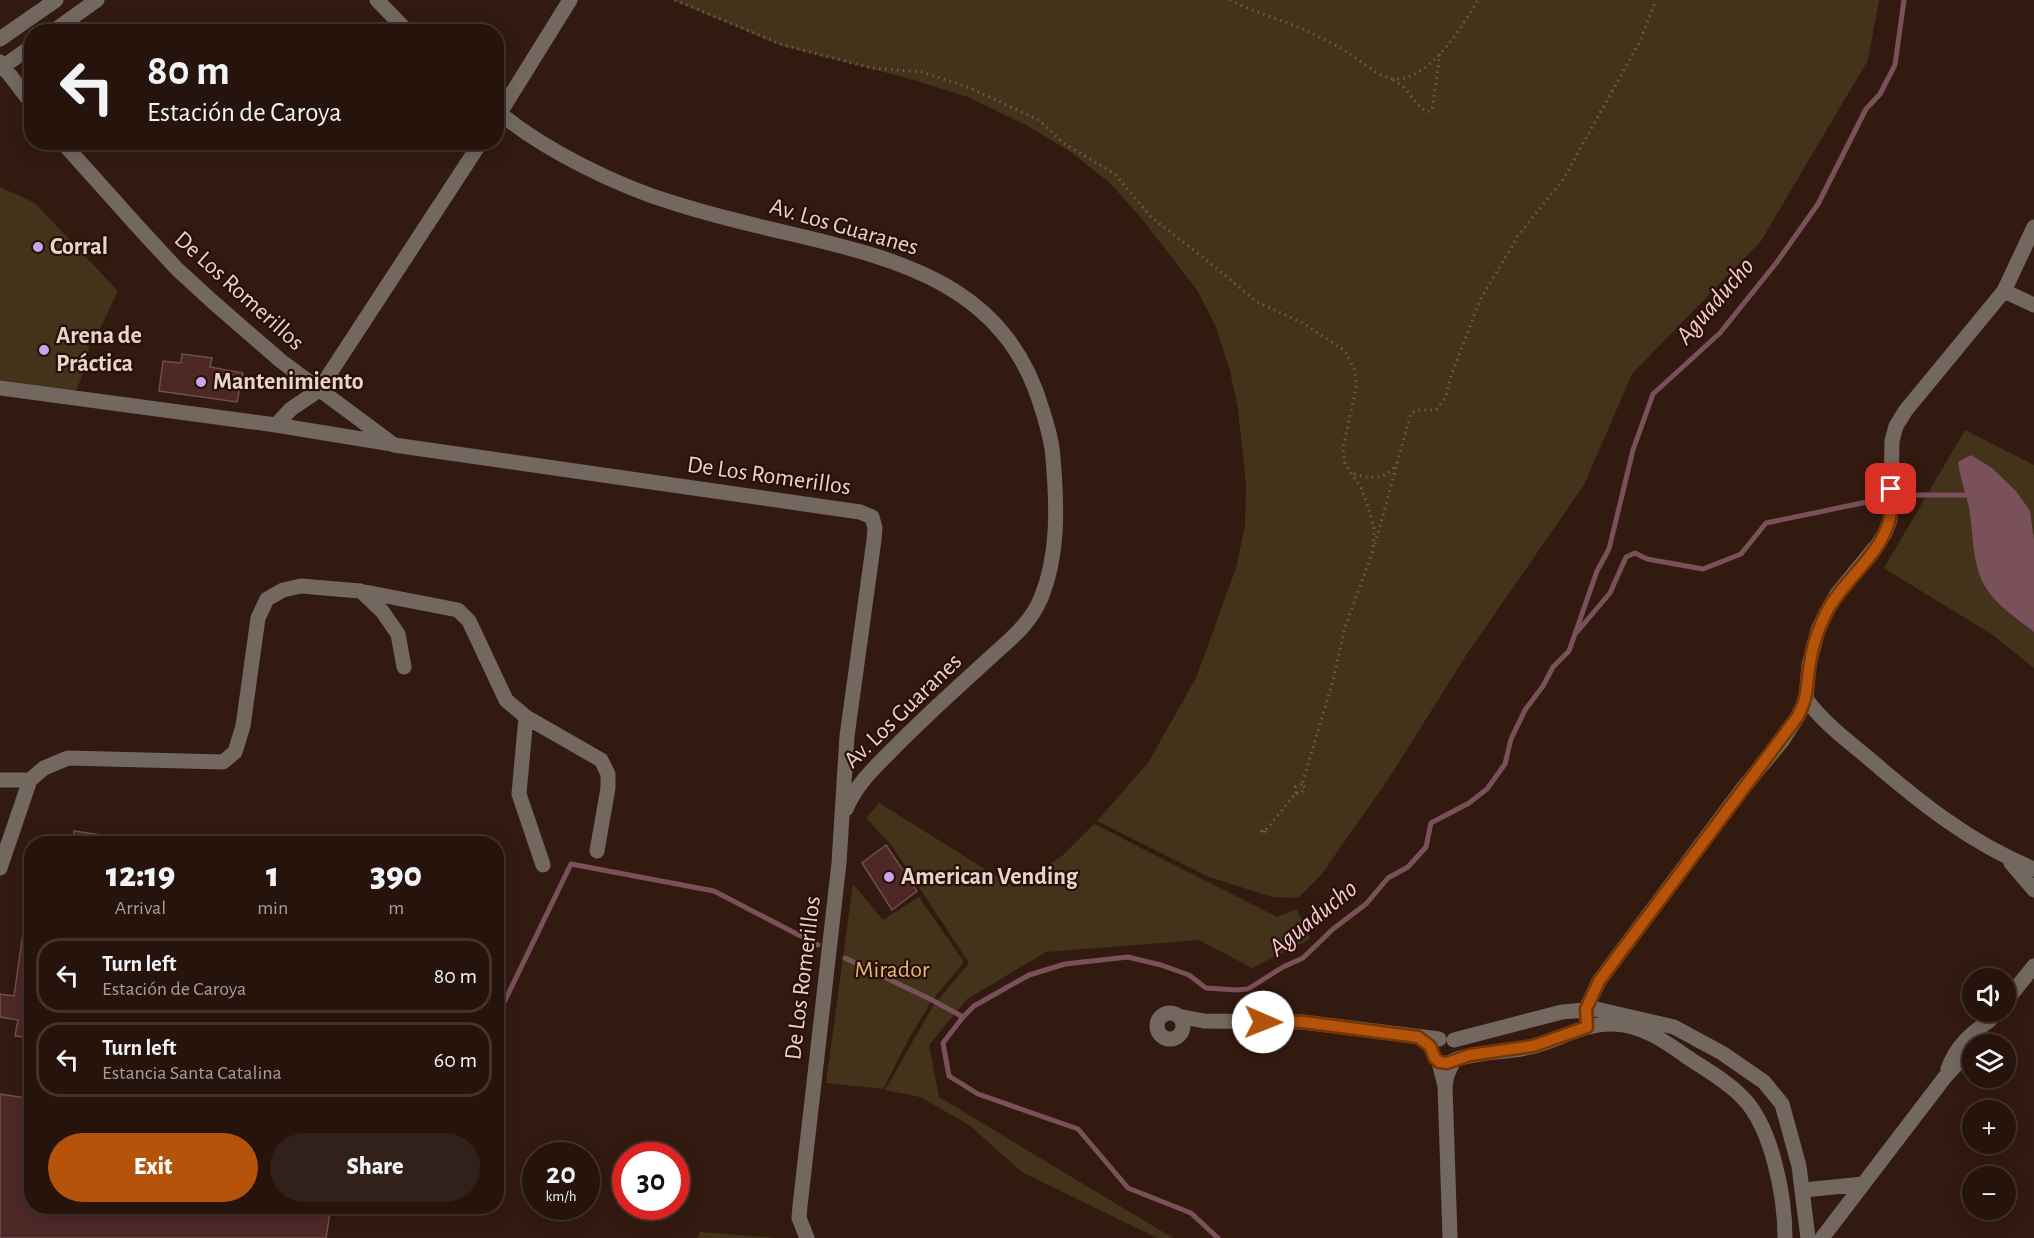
<!DOCTYPE html>
<html lang="en">
<head>
<meta charset="utf-8">
<style>
  :root { --surface:#26140c; --page:#32211a; --text:#f1f3f6; --muted:#a49e9d; --line:#42332d; --accent:#b45309 }
  body { margin:0; font-family:"Alegreya Sans",sans-serif; background:var(--page); color:var(--text); height:100vh; display:flex; flex-direction:column; font-size:22px; white-space:nowrap }
  * { box-sizing:border-box; margin:0 }
  p { font-size:20px; color:var(--muted) }
  .icon { flex:none; width:33px; height:33px; fill:none; stroke:currentColor; stroke-width:2; stroke-linecap:round; stroke-linejoin:round }
  .map { position:relative; flex:1; overflow:hidden }
  .drawer { position:absolute; left:24px; top:836px; width:480px; height:378px; display:flex; flex-direction:column; background:var(--surface); border-radius:24px; box-shadow:0 3px 15px #0003,0 0 0 2px var(--line) }
  .drawer>* { flex:none }
  .guide { position:absolute; left:24px; top:24px; width:480px; height:126px; border-radius:24px; box-shadow:0 3px 15px #0003,0 0 0 2px var(--line); background:#26140c; color:var(--text); overflow:hidden }
  .controls { position:absolute; left:1962px; top:968px; display:grid; gap:12px }
  .controls a { display:grid; place-items:center; width:54px; height:54px; border-radius:50%; background:var(--surface); box-shadow:0 3px 15px #0003,0 0 0 2px var(--line); font-size:30px }
  .speed { position:absolute; left:522px; top:1142px; display:flex; gap:12px; font-size:30px; font-weight:700; text-align:center }
  .speed>* { display:grid; place-content:center; width:78px; height:78px; border-radius:50%; background:var(--surface); box-shadow:0 3px 15px #0003,0 0 0 2px var(--line); line-height:1 }
  .speed small { font-size:15px; font-weight:400 }
  .speed .limit { border:9px solid #d22; background:#fff; color:#111 }
  .pin { position:absolute; display:grid; place-items:center; width:51px; height:51px; color:#fff; margin:-26px; border-radius:12px; box-shadow:0 3px 9px #0006 }
  .me { position:absolute; width:66px; margin:-33px; rotate:91deg; stroke-linejoin:round; filter:drop-shadow(0 0 4px #0008) }
  .turn { display:flex; align-items:center; gap:21px; height:126px; padding:0 24px; font-size:27px }
  .turn .icon { width:78px; height:78px; stroke-width:2.5 }
  .turn b { display:block; font-size:42px; line-height:51px }
  .eta { display:flex; justify-content:space-evenly; align-items:center; height:102px; text-align:center }
  .eta b { font-size:36px; font-weight:800; line-height:42px }
  .cta { display:flex; gap:12px; margin-top:auto; padding:12px 24px }
  .cta a { flex:1; height:69px; border-radius:36px; background:var(--accent); color:#fff; font-size:24px; font-weight:800; line-height:69px; text-align:center }
  .cta a+a { background:var(--page); color:var(--text) }
  ul { padding:0; list-style:none }
  li { display:flex; align-items:center; gap:18px; height:75px; margin:0 12px 9px; padding:0 12px; border:3px solid var(--line); border-radius:24px }
  li div { flex:1 }
  li b { display:block; font-size:22px }
  li em { font-style:normal }
  .map>svg:first-child { display:block }
</style>
</head>
<body>
<div class="map">
<svg width="2034" height="1238" viewBox="0 0 2034 1238">
  <rect width="100%" height="100%" fill="#331a10"/>
  <path fill="#43331a" d="M 672,0 L 1879,0 L 1868,60 L 1761,241 L 1632,374 L 1584,485 L 1467,654 L 1387,781 L 1321,875 L 1298,898 L 1272,897 L 1209,877 L 1097,821 L 1148,763 L 1196,678 L 1236,568 L 1245,526 L 1246,484 L 1238,409 L 1230,371 L 1216,327 L 1197,290 L 1142,219 L 1110,183 L 1072,153 L 1028,126 L 968,97 L 907,78 L 782,46 Z
    M 0,187 L 35,203 L 118,291 L 96,337 L 90,337 L 87,363 L 76,391 L 0,380 Z
    M 1965,430 L 2034,465 L 2034,668 L 1994,636 L 1884,568 Z
    M 879,803 L 1014,887 L 1062,856 L 1094,824 L 1277,917 L 1297,909 L 1310,939 L 1252,968 L 1199,940 L 1046,952 L 967,999 L 929,1045 L 939,1097 L 1173,1238 L 1157,1238 L 1022,1172 L 969,1125 L 920,1097 L 885,1090 L 933,1006 L 969,963 L 892,846 L 866,818 Z
    M 853,884 L 883,920 L 919,897 L 964,962 L 932,1000 L 907,1042 L 883,1089 L 826,1083 Z
    M 700,1232 L 777,1238 L 697,1238 Z"/>
  <path fill="#7a505b" d="M 1971,455 L 1992,468 L 2016,491 L 2030,511 L 2034,541 L 2034,632 C 2018,619 1997,606 1986,588 C 1971,564 1974,534 1969,507 C 1965,492 1960,477 1958,462 Z"/>
  <g fill="none" stroke-linecap="round" stroke-linejoin="round">
    <path stroke="#7a505b" stroke-width="5" d="M 1909,495 L 1965,495
      M 1577,632 L 1610,593 L 1626,557 L 1635,553 L 1647,559 L 1703,569 L 1741,554 L 1766,523 L 1867,502
      M 845,958 L 932,1000 L 963,1017 L 943,1043 L 949,1076 L 978,1094 L 1078,1129 L 1128,1188 L 1191,1213 L 1218,1238
      M 963,1017 L 974,1006 L 1029,975 L 1065,964 L 1128,957 L 1161,965 L 1189,975 L 1206,988 L 1237,990 L 1248,989 L 1283,967 L 1303,958 L 1333,929 L 1366,904 L 1388,878 L 1408,867 L 1426,847 L 1431,823 L 1469,803 L 1487,789 L 1505,764 L 1511,739 L 1525,710 L 1543,686 L 1553,667 L 1569,651 L 1597,571 L 1609,549 L 1633,450 L 1653,394 L 1720,333 L 1777,262 L 1818,204 L 1866,109 L 1880,94 L 1895,65 L 1904,0
      M 496,1019 L 571,864 L 714,891 L 818,945"/>
  </g>
  <path fill="#4e2727" stroke="#6f4f4d" stroke-width="1.5" d="M 182,354 L 212,358 L 210,367 L 243,373 L 237,402 L 159,391 L 163,361 L 181,363 Z
    M 74,831 L 109,836 L 108,843 L 72,843 Z
    M 886,845 L 917,891 L 892,910 L 862,863 Z
    M 27,905 L 32,905 L 32,1038 L 15,1036 L 18,1020 L 0,1017 L 0,994 L 14,996 Z
    M 0,1094 L 32,1099 L 32,1206 L 331,1206 L 326,1238 L 0,1238 Z"/>
  <g fill="none" stroke-linecap="round" stroke-linejoin="round">
    <path stroke="#715a52" stroke-width="3" stroke-dasharray="1.5 4.5" stroke-linecap="butt" d="M 675,0 L 783,45 L 871,68 L 922,72 L 970,88 L 1039,120 L 1063,143 L 1115,174 L 1151,217 L 1209,262 L 1257,302 L 1303,323 L 1345,351 L 1354,368 L 1357,384 L 1343,448 L 1345,464 L 1361,488 L 1368,506 L 1374,528 L 1373,550
      M 1230,0 C 1257,14 1288,21 1315,35 C 1327,41 1340,47 1351,55 C 1363,62 1376,75 1390,78 C 1426,87 1463,25 1478,0
      M 1393,80 C 1410,88 1414,105 1427,112 L 1432,110 L 1440,54
      M 1354,474 C 1371,479 1386,481 1397,463
      M 1375,544 L 1411,413 L 1418,410 L 1436,410 L 1446,397 L 1451,376 L 1480,300 L 1518,236 L 1564,178 L 1640,41 L 1656,0
      M 1296,793 L 1295,787 L 1302,784
      M 1265,831 L 1265,834 L 1262,831 L 1265,831 L 1296,793 L 1300,794 L 1305,788 L 1302,784 L 1333,681 L 1345,627 L 1373,551"/>
    <path stroke="#73685f" stroke-width="15" d="M 377,0 L 408,32
      M 52,32 L 97,0
      M 0,39 L 56,0
      M 0,62 L 32,104
      M 0,69 L 32,46
      M 496,110 C 543,150 619,187 677,204 C 715,216 753,225 792,234 C 902,260 1006,286 1042,409 C 1047,425 1052,441 1053,458 C 1057,505 1059,554 1041,598 C 1031,622 1013,637 994,654 C 959,686 924,717 891,751 C 873,769 856,785 846,809
      M 496,119 L 570,0
      M 62,142 L 140,229 L 177,269 L 213,302 L 281,361 L 394,445 L 860,512 L 872,517 L 875,528 L 874,540 L 847,736 L 839,863 L 800,1206 L 799,1218 L 807,1238
      M 2004,291 L 2034,305
      M 0,388 L 276,425 L 392,444
      M 276,425 L 291,409 L 319,390 L 481,142
      M 361,591 L 382,611 L 398,634 L 404,667
      M 1806,699 C 1823,722 1844,738 1866,756 C 1918,801 1970,843 2034,869
      M 526,717 L 519,794 L 543,865
      M 0,780 L 30,780 L 44,768 L 68,758 L 223,762 L 235,752 L 243,726 L 258,618 L 267,599 L 283,590 L 301,586 L 360,591 L 458,610 L 469,621 L 506,700 L 526,717 L 601,760 L 608,774 L 608,788 L 597,851
      M 2011,863 L 2034,890
      M 0,868 L 30,780
      M 2006,1001 L 2034,966
      M1157 1026a13 13 0 1 1 26 0a13 13 0 1 1-26 0Z
      M 1178,1016 L 1204,1021 L 1303,1022 L 1439,1039
      M 1587,1027 L 1586,1009 L 1599,981 L 1743,788 L 1782,741 L 1798,716 L 1806,699 L 1809,665 L 1818,630 L 1826,613 L 1837,594 L 1878,544 L 1885,533 L 1890,520 L 1891,505 L 1892,441 L 1896,426 L 1906,410 L 2004,291 L 2034,227
      M 1454,1040 L 1562,1012 L 1596,1009 L 1674,1027 L 1722,1053 L 1764,1082 L 1782,1104 L 1799,1166 L 1808,1238
      M 1439,1062 L 1445,1086 L 1450,1238
      M 1948,1069 C 1956,1046 1971,1034 1990,1020
      M 1445,1086 L 1447,1075 L 1454,1060 C 1479,1051 1505,1053 1531,1047 C 1559,1040 1584,1023 1613,1024 C 1642,1025 1665,1041 1687,1057 C 1705,1069 1727,1081 1742,1097 C 1772,1126 1785,1197 1785,1238
      M 1804,1190 L 1863,1184
      M 1822,1238 L 1945,1077 L 1972,1048"/>
  </g>
  <g fill="none" stroke-linecap="round" stroke-linejoin="round">
    <g stroke="#753606" stroke-width="15">
      <path id="route" d="M 1263,1022 L 1303,1022 L 1418,1037 L 1430,1046 L 1435,1058 L 1439,1062 L 1447,1063 L 1470,1055 L 1533,1046 L 1587,1027 L 1586,1009 L 1599,981 L 1798,716 C 1809,694 1806,686 1810,663 C 1812,647 1818,630 1825,615 C 1841,582 1880,556 1889,521 C 1892,511 1891,499 1891,489"/>
    </g>
    <use href="#route" stroke="#b45309" stroke-width="10"/>
  </g>
  <g fill="#c9a5ee" stroke="#291007" stroke-width="2">
    <circle cx="38" cy="247" r="6"/>
    <circle cx="44" cy="350" r="6"/>
    <circle cx="201" cy="382" r="6"/>
    <circle cx="889" cy="877" r="6"/>
  </g>
  <g text-anchor="middle" dominant-baseline="central" stroke-width="4.5" stroke-linejoin="round" paint-order="stroke">
    <g font-size="24" fill="#e6d4ce" stroke="#291007">
      <text transform="translate(844 227) rotate(16)">Av. Los Guaranes</text>
      <text transform="translate(239 291) rotate(42)">De Los Romerillos</text>
      <text transform="translate(769 476) rotate(8)">De Los Romerillos</text>
      <text transform="translate(903 711) rotate(-44)">Av. Los Guaranes</text>
      <text transform="translate(803 978) rotate(-83)">De Los Romerillos</text>
    </g>
    <g font-size="24" font-weight="bold" fill="#e6d4ce" stroke="#291007" text-anchor="start">
      <text x="50" y="247">Corral</text>
      <text x="56" y="336">Arena de<tspan x="56" dy="28">Práctica</tspan></text>
      <text x="213" y="382">Mantenimiento</text>
      <text x="901" y="877">American Vending</text>
    </g>
    <g font-size="24" fill="#dfb87d" stroke="#291007">
      <text x="892" y="970">Mirador</text>
    </g>
    <g font-size="26" font-style="italic" fill="#f5c8d2" stroke="#291007">
      <text transform="translate(1715 301) rotate(-49)">Aguaducho</text>
      <text transform="translate(1313 918) rotate(-39)">Aguaducho</text>
    </g>
  </g>
</svg>
<div class="controls">
<a><svg class="icon" aria-label="sound" viewBox="0 0 24 24"><path d="M4 9h4l5-4v14l-5-4H4zM17 9q2 3 0 6"/></svg></a>
<a><svg class="icon" aria-label="layers" viewBox="0 0 24 24"><path d="M12 4l9 5-9 5-9-5zM3 14l9 5 9-5"/></svg></a>
<a>+</a>
<a>−</a>
</div>
<div class="speed"><div>20<small>km/h</small></div><div class="limit">30</div></div>
<div class="pin" style="left:1891px;top:489px;background:#d93025"><svg class="icon" aria-label="arrive" viewBox="0 0 24 24"><path d="M6 21V4h12l-3 4 3 4H6"/></svg></div>
<svg class="me" style="left:1263px;top:1022px" viewBox="-20 -20 40 40"><circle r="19" fill="#fff"/><path d="M0-13L10 11 0 6-10 11z" fill="#b45309"/></svg>
<div class="guide">
<div class="turn"><svg class="icon" aria-label="left" viewBox="0 0 24 24"><path d="M17 20v-9H6M10 6l-5 5 5 5"/></svg><div><b>80 m</b>Estación de Caroya</div></div>
</div>
<section class="drawer">
<div class="eta">
<div><b>12:19</b><p>Arrival</p></div>
<div><b>1</b><p>min</p></div>
<div><b>390</b><p>m</p></div>
</div>
<ul>
<li><svg class="icon" aria-label="left" viewBox="0 0 24 24"><path d="M17 20v-9H6M10 6l-5 5 5 5"/></svg><div><b>Turn left</b><p>Estación de Caroya</p></div><em>80 m</em></li>
<li><svg class="icon" aria-label="left" viewBox="0 0 24 24"><path d="M17 20v-9H6M10 6l-5 5 5 5"/></svg><div><b>Turn left</b><p>Estancia Santa Catalina</p></div><em>60 m</em></li>
</ul>
<div class="cta"><a>Exit</a><a>Share</a></div>
</section>
</div>
</body>
</html>
